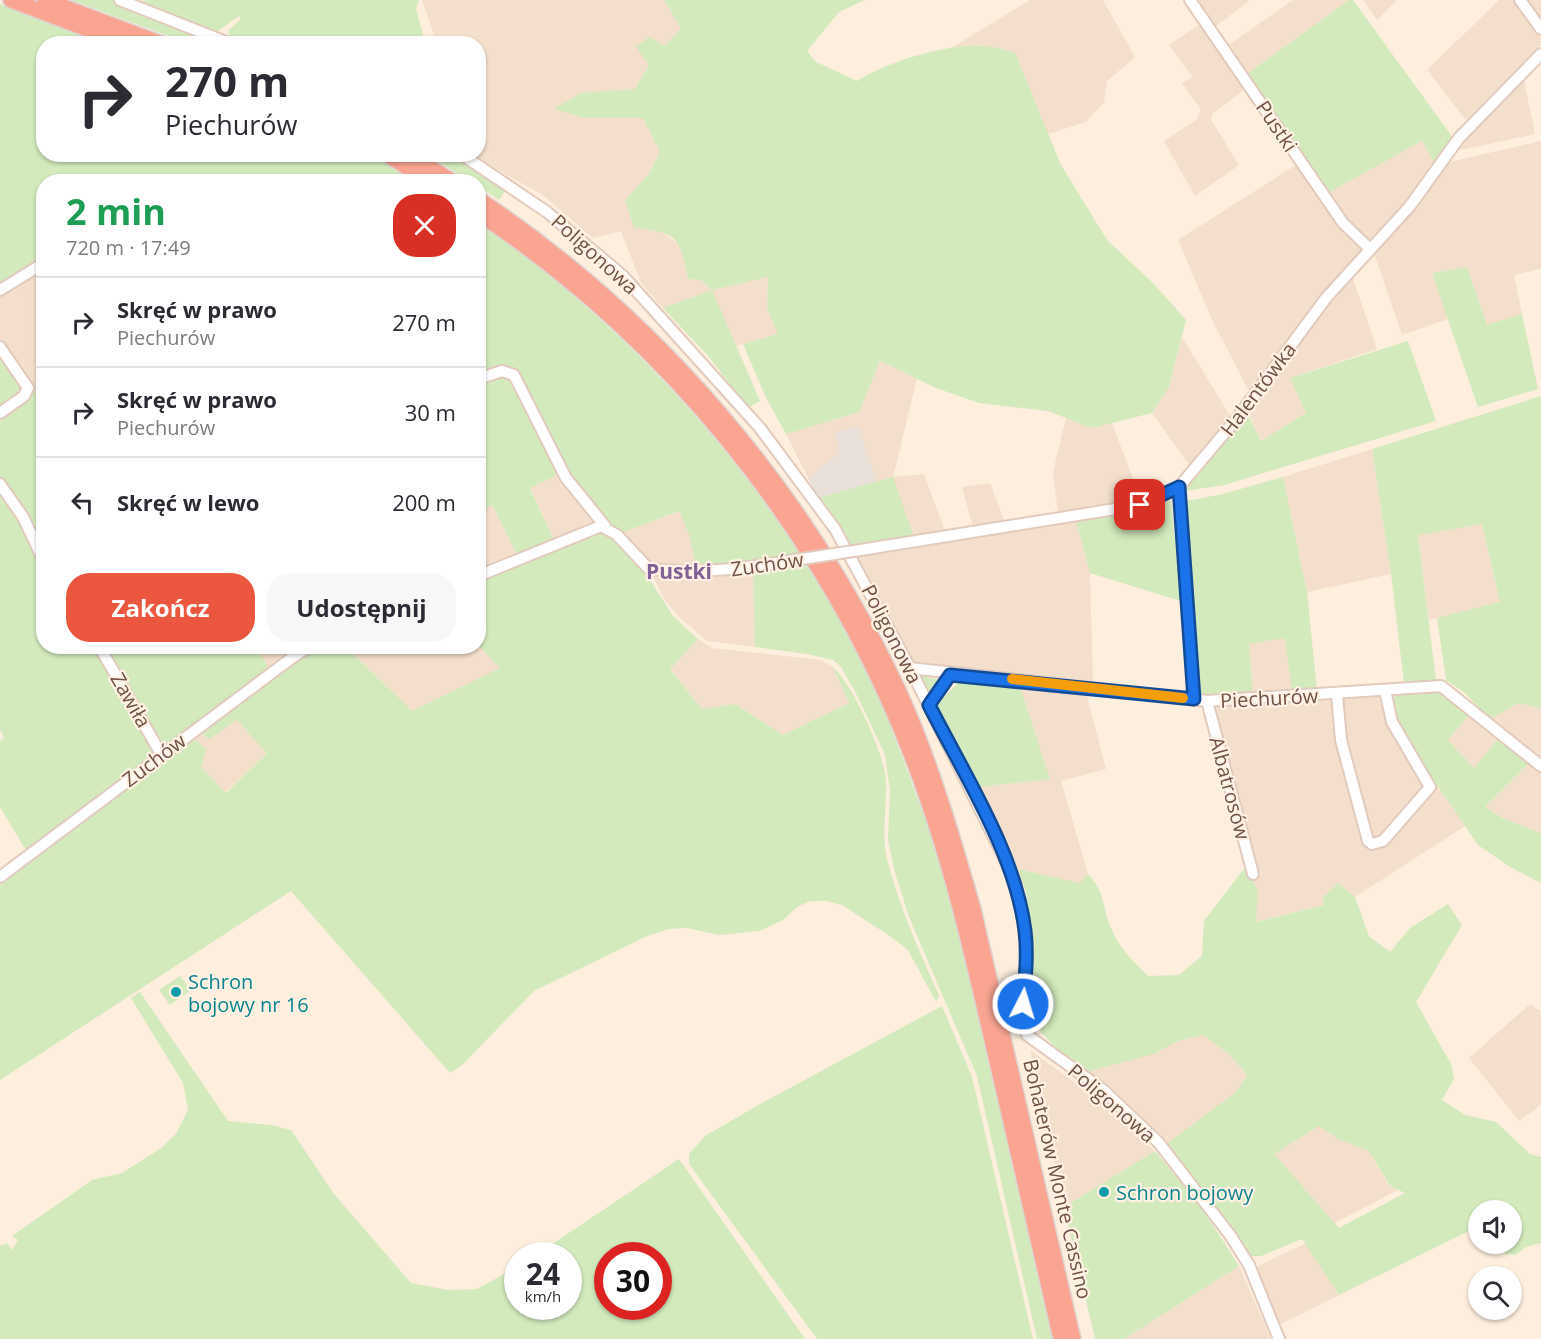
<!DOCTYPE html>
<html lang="pl">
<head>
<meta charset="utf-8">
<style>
  :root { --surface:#fff; --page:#f7f7f7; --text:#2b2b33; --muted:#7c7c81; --line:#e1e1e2; --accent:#eb573e }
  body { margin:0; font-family:"Open Sans",sans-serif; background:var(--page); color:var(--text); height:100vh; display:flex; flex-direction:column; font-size:22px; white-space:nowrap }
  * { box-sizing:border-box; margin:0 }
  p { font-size:20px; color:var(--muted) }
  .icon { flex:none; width:33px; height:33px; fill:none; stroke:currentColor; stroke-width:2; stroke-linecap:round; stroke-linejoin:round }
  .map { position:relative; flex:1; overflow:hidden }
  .sheet { position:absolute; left:36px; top:174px; width:450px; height:480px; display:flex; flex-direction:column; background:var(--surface); border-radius:24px; box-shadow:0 2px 4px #0004 }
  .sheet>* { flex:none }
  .banner { position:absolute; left:36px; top:36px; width:450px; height:126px; border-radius:24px; box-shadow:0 2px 4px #0004; background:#fff; color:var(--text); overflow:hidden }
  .tools { position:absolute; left:1468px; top:1200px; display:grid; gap:12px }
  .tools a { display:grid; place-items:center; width:54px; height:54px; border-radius:50%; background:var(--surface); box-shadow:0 2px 4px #0004; font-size:30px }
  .speed { position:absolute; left:504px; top:1242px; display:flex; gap:12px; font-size:30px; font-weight:700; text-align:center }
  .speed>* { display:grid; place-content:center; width:78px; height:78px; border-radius:50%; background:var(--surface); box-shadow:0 2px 4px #0004; line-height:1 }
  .speed small { font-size:15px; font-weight:400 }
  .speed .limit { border:9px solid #d22; background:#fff; color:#111 }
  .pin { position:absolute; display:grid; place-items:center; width:51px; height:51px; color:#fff; margin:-26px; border-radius:12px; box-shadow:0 3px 9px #0006 }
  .me { position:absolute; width:66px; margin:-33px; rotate:5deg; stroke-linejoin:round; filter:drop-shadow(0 0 4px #0008) }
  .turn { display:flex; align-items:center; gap:21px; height:126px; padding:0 30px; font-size:27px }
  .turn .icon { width:78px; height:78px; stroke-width:2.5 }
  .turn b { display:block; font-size:42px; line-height:51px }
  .round { display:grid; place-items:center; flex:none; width:63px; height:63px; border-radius:24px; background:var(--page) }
  .summary { display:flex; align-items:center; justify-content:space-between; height:102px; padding:0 30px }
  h1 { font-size:36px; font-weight:700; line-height:45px; color:#1e9e55 }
  .button { display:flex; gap:12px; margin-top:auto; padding:12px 30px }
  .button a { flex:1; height:69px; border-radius:24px; background:var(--accent); color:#fff; font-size:24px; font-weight:700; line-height:69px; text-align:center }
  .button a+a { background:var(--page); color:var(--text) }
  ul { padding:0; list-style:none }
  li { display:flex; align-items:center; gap:18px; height:90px; padding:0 30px; border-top:2px solid var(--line) }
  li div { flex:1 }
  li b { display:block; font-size:22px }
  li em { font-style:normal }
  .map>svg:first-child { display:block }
</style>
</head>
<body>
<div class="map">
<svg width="1541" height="1339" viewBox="0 0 1541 1339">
  <rect width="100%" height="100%" fill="#fdeedd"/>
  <path fill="#f4dfcc" d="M 422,0 L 664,0 L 681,28 L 649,65 L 635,89 L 581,93 L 584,118 L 643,117 L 660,152 L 649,174 L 625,200 L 682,248 L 688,279 L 701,280 L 712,290 L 768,277 L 767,309 L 779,334 L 735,346 L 712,290 L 663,308 L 641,283 L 621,231 L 593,238 L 544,196 L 472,155 L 478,154 L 478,44 L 437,43 Z
    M 1030,0 L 1103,0 L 1135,57 L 1107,81 L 1104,102 L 1086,122 L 1048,134 L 1015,53 L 982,45 L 948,50 Z
    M 1195,0 L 1250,0 L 1215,27 Z
    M 1293,0 L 1349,0 L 1247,74 L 1227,46 Z
    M 1363,0 L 1397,0 L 1377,20 Z
    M 1499,0 L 1514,0 L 1541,38 L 1541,44 L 1466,120 L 1427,70 Z
    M 1525,0 L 1541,0 L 1541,22 Z
    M 1202,23 L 1246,89 L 1212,114 L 1211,120 L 1239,165 L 1195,196 L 1164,141 L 1197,119 L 1201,110 L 1182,83 L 1193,77 L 1169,45 Z
    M 1524,80 L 1535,134 L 1456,151 L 1463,141 Z
    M 1422,141 L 1434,162 L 1405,203 L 1369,240 L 1348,220 L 1328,193 Z
    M 1541,141 L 1541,269 L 1514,275 L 1522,314 L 1487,325 L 1467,267 L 1432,273 L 1448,319 L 1402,335 L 1374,253 L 1413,210 L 1449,162 Z
    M 1299,163 L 1363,249 L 1322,296 L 1251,395 L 1213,322 L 1178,240 Z
    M 38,272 L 43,278 L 43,385 L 35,391 L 0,344 L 0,292 Z
    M 1352,276 L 1377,349 L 1290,378 L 1306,413 L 1261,441 L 1249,414 L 1332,297 Z
    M 1182,337 L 1231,417 L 1190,466 L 1152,413 L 1169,387 Z
    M 880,361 L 917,379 L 893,477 L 924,474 L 945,531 L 914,537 L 818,498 L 786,434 L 859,412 Z
    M 1066,418 L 1091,428 L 1112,423 L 1141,500 L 1058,514 L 1053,472 Z
    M 1372,449 L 1391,574 L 1307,592 L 1283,477 Z
    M 561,473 L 596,518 L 596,524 L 555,542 L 530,487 Z
    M 990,483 L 1004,520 L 973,527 L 962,487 Z
    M 492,504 L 518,557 L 478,573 L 478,511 Z
    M 680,511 L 689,534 L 697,569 L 652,566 L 619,534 Z
    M 1076,521 L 1090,573 L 1093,682 L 928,669 L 916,665 L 856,557 Z
    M 1482,524 L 1500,602 L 1429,620 L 1418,534 Z
    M 721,573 L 721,576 L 726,576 L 753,573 L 755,647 L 707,641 L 678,616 L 665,600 L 653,577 L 655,574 Z
    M 1286,638 L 1292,691 L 1253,693 L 1249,643 Z
    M 698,639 L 712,648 L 821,660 L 833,667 L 849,703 L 783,735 L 735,704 L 702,709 L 670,668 Z
    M 301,646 L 269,669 L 257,647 Z
    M 479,646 L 501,668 L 412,711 L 346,647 Z
    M 1020,687 L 1086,692 L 1106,769 L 1061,781 L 1088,874 L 1080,883 L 1018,869 L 979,787 L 1050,779 Z
    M 1394,696 L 1400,731 L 1465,826 L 1355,897 L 1338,883 L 1324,905 L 1255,922 L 1258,891 L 1249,875 L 1258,873 L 1212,706 Z
    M 1519,703 L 1541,708 L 1541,760 L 1490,719 Z
    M 1469,715 L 1498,739 L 1474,768 L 1448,740 Z
    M 237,720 L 267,753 L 225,793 L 201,767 L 194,738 L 201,733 L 209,738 Z
    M 1529,763 L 1541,773 L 1541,833 L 1502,818 L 1485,807 Z
    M 1530,1004 L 1541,1012 L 1541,1105 L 1519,1121 L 1469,1058 Z
    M 1203,1035 L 1228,1053 L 1247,1075 L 1237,1092 L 1165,1145 L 1115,1094 L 1086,1072 L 1154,1054 L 1180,1040 Z
    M 1030,1050 L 1107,1106 L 1155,1151 L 1064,1207 Z
    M 1319,1126 L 1338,1139 L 1369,1151 L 1389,1186 L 1398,1190 L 1333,1224 L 1274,1154 Z
    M 1306,1243 L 1339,1295 L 1277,1326 L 1256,1267 Z
    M 1239,1266 L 1271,1339 L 1124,1339 Z"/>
  <path fill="#eae0da" d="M 858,426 L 877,482 L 818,498 L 808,478 L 839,453 L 836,432 Z"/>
  <path fill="#d2eabc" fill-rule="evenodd" d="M 71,0 L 112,0 L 222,43 L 188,43 Z
    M 148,0 L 419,0 L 416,9 L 425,43 L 241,43 L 230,39 L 228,31 L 241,19 L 239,16 L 215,33 L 139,5 L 141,1 Z
    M 664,0 L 865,0 L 839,12 L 807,51 L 816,62 L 857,81 C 887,62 947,43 983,46 C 994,46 1005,50 1015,53 L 1061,165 L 1107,240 L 1153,283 L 1186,320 L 1169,387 L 1152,413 L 1091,428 L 1048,411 L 979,403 L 936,388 L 880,361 L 859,412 L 786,434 L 767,400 L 743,344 L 778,334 L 767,309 L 768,277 L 712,290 L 760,401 L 748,408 L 709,357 L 663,308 L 712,290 L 701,280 L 688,279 C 680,237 677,232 634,228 L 625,200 L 649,174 L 660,152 L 643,118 L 584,118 L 554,109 L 581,93 L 635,89 L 649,65 L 636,47 L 649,37 L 665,46 L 681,28 Z
    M 1349,0 L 1353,0 L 1453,138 L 1434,162 L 1422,141 L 1328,193 L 1247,74 Z
    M 0,4 L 107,43 L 44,44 L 44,154 L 371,155 L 417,181 L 142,182 L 139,176 L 127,181 L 44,182 L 43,261 L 0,287 Z
    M 427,155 L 455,155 L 507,188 L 499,200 L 479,186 L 478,182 L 471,181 Z
    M 479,222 C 606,312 715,423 800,554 L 744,565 L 697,569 L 689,534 L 679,511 L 619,534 L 574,486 L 514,373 L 479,378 Z
    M 1467,267 L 1487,325 L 1522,314 L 1538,389 L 1478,407 L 1432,273 Z
    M 1408,341 L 1436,421 L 1224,485 L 1185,491 L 1184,486 L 1248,414 L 1261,441 L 1306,413 L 1290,378 Z
    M 0,352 L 24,391 L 0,411 Z
    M 507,373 L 561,473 L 530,488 L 555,542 L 518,557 L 492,505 L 479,511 L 479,381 Z
    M 43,385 L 43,557 L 0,481 L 0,416 Z
    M 1541,396 L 1541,708 L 1519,703 L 1490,719 L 1465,693 L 1446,680 L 1437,618 L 1500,602 L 1482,524 L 1418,535 L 1436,680 L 1404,683 L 1391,574 L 1372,449 Z
    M 893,477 L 914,537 L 849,545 L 818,498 Z
    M 1283,477 L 1307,592 L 1317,690 L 1292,691 L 1285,638 L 1249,644 L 1253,693 L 1201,694 L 1186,501 L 1223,494 Z
    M 0,488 L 21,517 L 43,563 L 44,646 L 97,647 L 155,752 L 153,757 L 27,852 L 0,807 L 0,741 L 4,737 L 0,730 Z
    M 1171,500 L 1181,601 L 1090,573 L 1076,521 L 1144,511 Z
    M 609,530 L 643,569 L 673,616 L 698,639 L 670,669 L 702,709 L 735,704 L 783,735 L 849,703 L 833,667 C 853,685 885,755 886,781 C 887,807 881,834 887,859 C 899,906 919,951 939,995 L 936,1002 L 908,950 L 890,936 L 842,905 L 826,901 L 810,901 L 797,907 L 783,920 L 759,931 L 719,935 L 687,928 L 668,929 L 645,937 L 534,991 L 461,1066 L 450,1073 L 291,891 L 0,1080 L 0,880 L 194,738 L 206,749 L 201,767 L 226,793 L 267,753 L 237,720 L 209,739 L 201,733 L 201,729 L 250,690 L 317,647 L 346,647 L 412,711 L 500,668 L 479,646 L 479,578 L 587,533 Z
    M 807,565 L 839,618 L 882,704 L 933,839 L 957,925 L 1052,1339 L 1037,1339 L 977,1076 L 909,917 L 894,869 L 888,839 L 890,791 L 885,755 L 858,697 L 841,667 L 833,660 L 807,654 L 755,647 L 753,573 Z
    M 101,647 L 257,647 L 269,669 L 167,747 L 162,747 Z
    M 918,675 L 941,680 L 930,696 L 928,695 Z
    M 961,680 L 1020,687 L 1050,779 L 979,787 L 936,705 Z
    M 1441,692 L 1469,715 L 1448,740 L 1474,768 L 1498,739 L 1529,763 L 1485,807 L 1502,818 L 1541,833 L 1541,883 L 1510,867 L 1478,845 L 1400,731 L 1394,696 Z
    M 1246,866 L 1258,891 L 1256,922 L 1324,905 L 1323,897 L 1338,883 L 1355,897 L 1369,936 L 1390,952 L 1410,928 L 1448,904 L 1462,925 L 1416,1002 L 1451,1064 L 1454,1079 L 1442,1100 L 1465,1115 L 1496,1122 L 1530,1154 L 1541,1157 L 1541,1243 L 1526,1247 L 1515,1255 L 1505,1254 L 1499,1244 L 1512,1244 L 1512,1210 L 1479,1210 L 1479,1226 L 1339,1295 L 1302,1239 L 1261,1256 L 1251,1256 L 1207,1194 L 1165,1145 L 1236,1092 L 1247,1075 L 1228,1053 L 1203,1035 L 1180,1040 L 1154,1054 L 1086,1072 L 1065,1058 L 1041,1032 L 1033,1001 L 1027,896 L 1018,869 L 1080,883 L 1088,874 C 1105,892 1102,905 1110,926 C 1118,947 1133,961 1148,976 L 1179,975 L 1202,956 L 1204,921 ZM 1319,1126 L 1338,1139 L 1369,1151 L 1390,1186 L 1405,1193 L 1339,1228 L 1274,1154 Z
    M 180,976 L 191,990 L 170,1005 L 159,990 Z
    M 140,992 L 228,1121 L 271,1125 L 291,1130 L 334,1194 L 411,1283 L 448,1290 L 477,1289 L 517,1267 L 518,1306 L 568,1306 L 568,1256 L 536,1255 L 679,1159 L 805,1339 L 0,1339 L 0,1246 L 7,1243 L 12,1250 L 18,1240 L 12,1236 L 92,1180 L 122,1173 L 160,1149 L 176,1134 L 188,1110 L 183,1083 L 131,998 ZM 608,1256 L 658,1256 L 658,1306 L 608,1306 Z
    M 942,1006 L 972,1077 L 1033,1339 L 817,1339 L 689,1164 L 689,1154 L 705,1136 L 760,1104 Z
    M 1155,1151 L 1200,1205 L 1239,1266 L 1124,1339 L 1095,1339 L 1064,1207 Z"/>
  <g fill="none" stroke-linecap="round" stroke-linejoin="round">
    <g stroke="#e2cbbd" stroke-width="14">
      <path id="minor" d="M 120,0 L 231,44
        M 1190,0 L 1343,223 L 1369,248
        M 1520,0 L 1541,29
        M 461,154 L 547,212 L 623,276 L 760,428 L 835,529 L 910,668 L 1014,878 L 1026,933 L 1027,961 L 1022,1018 L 1027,1035 L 1103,1090 L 1159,1143 L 1230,1235 L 1249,1265 L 1279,1339
        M 0,290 L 44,263
        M 0,347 L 28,388 L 24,396 L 0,413
        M 478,379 L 502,371 L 514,375 L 566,478 L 605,526
        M 0,484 L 23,517 L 44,561
        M 1179,487 L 1194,699
        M 873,548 L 1140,505 L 1179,487 L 1238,417 L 1326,298 L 1410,206 L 1459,138 L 1541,54
        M 478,576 L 601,526 L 617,535 L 649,569 C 696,574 742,569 789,561
        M 99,646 L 161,754
        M 910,668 L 1207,701 L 1441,686 L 1541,766
        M 1337,694 L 1341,740 L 1368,841 L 1372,844 L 1383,841 L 1430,787 L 1392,722 L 1385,690
        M 1207,701 L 1253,874
        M 929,705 L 950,675
        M 0,877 L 293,657 L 310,646"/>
    </g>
    <g stroke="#ddd5d3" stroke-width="18">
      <path id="highway" d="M 11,0 L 127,44
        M 45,0 L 162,44
        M 386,154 L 430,182
        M 409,154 L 453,182
        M 478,199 C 660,320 806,493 898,690 C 930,760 952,835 973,909 L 1073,1339
        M 478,213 C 688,352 849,566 929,803 C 956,882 974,963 993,1044 C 1016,1143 1039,1241 1061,1339"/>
    </g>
    <use href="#minor" stroke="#fff" stroke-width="10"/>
    <use href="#highway" stroke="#faa592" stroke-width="15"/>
    <g stroke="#e2cbbd" stroke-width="14" stroke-linecap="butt">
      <path id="minor-bridge" d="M 789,561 L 873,548"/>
    </g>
    <use href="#minor-bridge" stroke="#fff" stroke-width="10"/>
  </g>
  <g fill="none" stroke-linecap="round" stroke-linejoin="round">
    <g stroke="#114b97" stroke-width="15">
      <path id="route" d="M 1023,1004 C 1025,980 1028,956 1025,931 C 1016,855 964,774 929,705 L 950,675 L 1194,699 L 1179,487 L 1140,505"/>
    </g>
    <use href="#route" stroke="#1a73e8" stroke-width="10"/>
    <path stroke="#f59e0b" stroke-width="10" d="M 1012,679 L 1183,698"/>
  </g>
  <g fill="#0f9aa8" stroke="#fff2e4" stroke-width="2">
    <circle cx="176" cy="992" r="6"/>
    <circle cx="1104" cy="1192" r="6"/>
  </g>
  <g text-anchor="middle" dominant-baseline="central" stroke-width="4.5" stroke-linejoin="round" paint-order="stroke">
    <g font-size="20" fill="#725246" stroke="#fff2e4">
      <text transform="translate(1277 126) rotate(56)">Pustki</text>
      <text transform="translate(595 254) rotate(42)">Poligonowa</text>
      <text transform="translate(1258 389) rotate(-53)">Halentówka</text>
      <text transform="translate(767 564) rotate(-8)">Zuchów</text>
      <text transform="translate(892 634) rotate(63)">Poligonowa</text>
      <text transform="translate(1269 698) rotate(-3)">Piechurów</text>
      <text transform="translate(131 700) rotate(60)">Zawiła</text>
      <text transform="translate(154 760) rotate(-37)">Zuchów</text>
      <text transform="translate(1230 788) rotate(75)">Albatrosów</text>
      <text transform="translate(1112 1103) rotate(41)">Poligonowa</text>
      <text transform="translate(1058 1179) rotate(77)">Bohaterów Monte Cassino</text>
    </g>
    <g font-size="20" fill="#0d838f" stroke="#fff2e4" text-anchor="start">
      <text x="188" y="981">Schron<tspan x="188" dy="23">bojowy nr 16</tspan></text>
      <text x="1116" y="1192">Schron bojowy</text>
    </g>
    <g font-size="21" font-weight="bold" fill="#806196" stroke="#fff2e4">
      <text x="679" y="571">Pustki</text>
    </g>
  </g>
</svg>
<div class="tools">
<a><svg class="icon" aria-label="sound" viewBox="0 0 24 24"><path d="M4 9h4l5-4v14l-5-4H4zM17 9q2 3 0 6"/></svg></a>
<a><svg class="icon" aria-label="search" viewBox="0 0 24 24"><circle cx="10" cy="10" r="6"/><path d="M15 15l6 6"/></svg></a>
</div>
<div class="speed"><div>24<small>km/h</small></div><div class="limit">30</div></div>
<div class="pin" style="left:1140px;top:505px;background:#d93025"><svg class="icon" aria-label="arrive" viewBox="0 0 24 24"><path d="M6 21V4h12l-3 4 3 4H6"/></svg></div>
<svg class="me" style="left:1023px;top:1004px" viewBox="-20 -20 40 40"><circle r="17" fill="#1a73e8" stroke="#fff" stroke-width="3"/><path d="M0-11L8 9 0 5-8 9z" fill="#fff"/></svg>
<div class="banner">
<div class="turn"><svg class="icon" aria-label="right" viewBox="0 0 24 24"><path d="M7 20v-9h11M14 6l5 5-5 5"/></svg><div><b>270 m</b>Piechurów</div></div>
</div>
<section class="sheet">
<div class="summary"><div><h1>2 min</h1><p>720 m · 17:49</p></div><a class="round" style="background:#d93025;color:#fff"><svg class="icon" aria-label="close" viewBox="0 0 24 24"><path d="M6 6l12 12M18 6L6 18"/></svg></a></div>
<ul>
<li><svg class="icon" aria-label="right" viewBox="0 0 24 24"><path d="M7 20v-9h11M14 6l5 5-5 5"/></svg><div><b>Skręć w prawo</b><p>Piechurów</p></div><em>270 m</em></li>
<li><svg class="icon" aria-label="right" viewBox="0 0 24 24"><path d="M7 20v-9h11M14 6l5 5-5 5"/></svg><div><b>Skręć w prawo</b><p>Piechurów</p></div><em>30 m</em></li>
<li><svg class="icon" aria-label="left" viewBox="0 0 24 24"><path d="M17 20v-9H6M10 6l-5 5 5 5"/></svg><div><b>Skręć w lewo</b></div><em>200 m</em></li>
</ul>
<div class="button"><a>Zakończ</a><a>Udostępnij</a></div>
</section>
</div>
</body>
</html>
